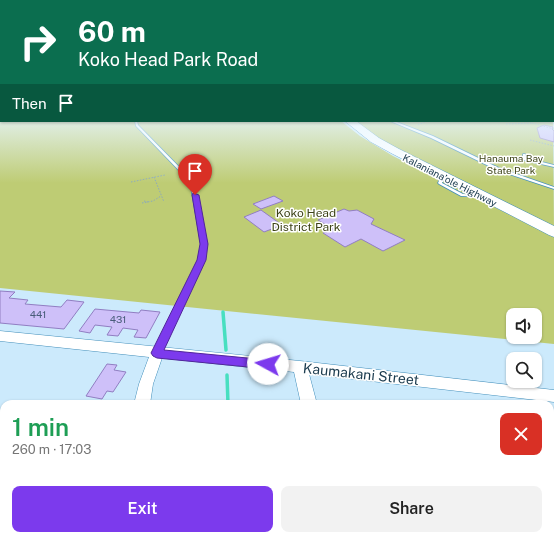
<!DOCTYPE html>
<html lang="en">
<head>
<meta charset="utf-8">
<style>
  :root { --surface:#fff; --page:#f2f2f2; --text:#222; --muted:#767676; --accent:#7c3aed }
  body { margin:0; font-family:"Public Sans",sans-serif; background:var(--page); color:var(--text); height:100vh; display:flex; flex-direction:column; font-size:15px; white-space:nowrap }
  * { box-sizing:border-box; margin:0 }
  p { font-size:13px; color:var(--muted) }
  .icon { flex:none; width:22px; height:22px; fill:none; stroke:currentColor; stroke-width:2; stroke-linecap:round; stroke-linejoin:round }
  .map { position:relative; flex:1; overflow:hidden }
  .details { position:absolute; left:0px; top:400px; width:554px; height:140px; display:flex; flex-direction:column; background:var(--surface); border-radius:12px 12px 0 0; box-shadow:0 1px 3px #0004 }
  .details>* { flex:none }
  .hud { position:absolute; left:0px; top:0px; width:554px; height:122px; box-shadow:0 1px 3px #0004; background:#0b6e4f; color:#fff; overflow:hidden }
  .buttons { position:absolute; left:506px; top:308px; display:grid; gap:8px }
  .buttons a { display:grid; place-items:center; width:36px; height:36px; border-radius:8px; background:var(--surface); box-shadow:0 1px 3px #0004; font-size:20px }
  .pin { position:absolute; display:grid; place-items:center; width:34px; height:34px; color:#fff; margin:-41px -17px; border-radius:50% 50% 50% 0; rotate:-45deg; box-shadow:0 0 4px #0007 }
  .pin .icon { rotate:45deg }
  .me { position:absolute; width:44px; margin:-22px; rotate:276deg; stroke-linejoin:round; filter:drop-shadow(0 0 3px #0008) }
  .turn { display:flex; align-items:center; gap:14px; height:84px; padding:0 12px; font-size:18px }
  .turn .icon { width:52px; height:52px; stroke-width:2.5 }
  .turn b { display:block; font-size:28px; line-height:34px }
  .then { display:flex; align-items:center; height:38px; padding:0 12px; background:#0003; gap:8px; font-size:15px }
  .round { display:grid; place-items:center; flex:none; width:42px; height:42px; border-radius:8px; background:var(--page) }
  .head { display:flex; align-items:center; justify-content:space-between; height:68px; padding:0 12px }
  h1 { font-size:24px; font-weight:600; line-height:30px; color:#1e9e55 }
  .button { display:flex; gap:8px; margin-top:auto; padding:8px 12px }
  .button a { flex:1; height:46px; border-radius:8px; background:var(--accent); color:#fff; font-size:16px; font-weight:600; line-height:46px; text-align:center }
  .button a+a { background:var(--page); color:var(--text) }
  .map>svg:first-child { display:block }
</style>
</head>
<body>
<div class="map">
<svg width="554" height="540" viewBox="0 0 554 540">
  <rect width="100%" height="100%" fill="#cceafc"/>
  <path fill="#becc74" fill-rule="evenodd" d="M 0,107 L 1,121 L 341,121 L 360,136 L 393,156 L 554,237 L 554,344 L 0,288 ZM 513,315 L 535,315 L 535,337 L 513,337 Z
    M 553,107 L 554,232 L 442,177 L 350,121 L 553,121 Z"/>
  <g fill="none" stroke-linecap="round" stroke-linejoin="round">
    <path stroke="#47dfc0" stroke-width="3.5" d="M 223,312 L 226,350
      M 227,375 L 228,404"/>
    <path stroke="#47dfc0" stroke-width="5" d="M 232,536 L 232,540"/>
  </g>
  <path fill="#cec0f9" stroke="#917ec2" d="M 544,125 L 553,127 L 552,129 L 554,131 L 554,142 L 540,138 L 537,128 Z
    M 274,196 L 283,201 L 261,209 L 253,204 Z
    M 344,209 L 349,211 L 357,210 L 374,219 L 371,224 L 405,240 L 383,251 L 361,239 L 345,247 L 323,233 L 333,229 L 318,220 Z
    M 261,210 L 282,225 L 264,232 L 244,217 Z
    M 0,291 L 15,292 L 9,298 L 28,300 L 25,304 L 61,307 L 67,300 L 84,302 L 64,329 L 0,323 Z
    M 95,309 L 139,313 L 141,310 L 160,312 L 146,338 L 134,337 L 138,330 L 123,328 L 118,336 L 107,335 L 112,327 L 95,325 L 90,333 L 79,331 Z
    M 107,364 L 117,365 L 114,370 L 126,372 L 113,392 L 107,391 L 102,399 L 86,396 Z"/>
  <g fill="none" stroke-linecap="round" stroke-linejoin="round">
    <g stroke="#418eba" stroke-width="1.5">
      <path id="lane" d="M 135,121 L 137,121 L 138,125 L 194,182 L 207,244 L 204,260 L 160,353 L 159,355 L 157,356 L 155,355 L 154,353 L 198,260 L 201,244 L 190,182 L 136,126 Z
        M 390,121 L 394,121 L 433,136 L 499,168 L 554,187 L 554,189 L 497,170 L 431,138 Z
        M 523,154 L 525,154 L 526,158 L 554,165 L 554,167 L 523,160 Z
        M 441,176 L 444,177 L 442,183 L 463,194 L 480,195 L 482,196 L 480,197 L 461,196 L 439,184 L 438,183 Z"/>
    </g>
    <g stroke="#418eba" stroke-width="1">
      <path id="street" d="M 0,331 L 300,361 L 554,390 L 554,402 L 309,374 L 317,404 L 301,404 L 294,372 L 162,358 L 153,384 L 150,404 L 134,404 L 139,384 L 149,357 L 0,341 Z
        M 110,536 L 130,536 L 129,540 L 109,540 Z
        M 330,536 L 350,536 L 351,540 L 331,540 Z
        M 507,536 L 541,536 L 543,540 L 509,540 Z"/>
    </g>
    <g stroke="#418eba" stroke-width="1">
      <path id="primary" d="M 345,121 L 356,121 L 379,138 L 399,149 L 554,226 L 554,237 L 549,235 L 391,153 L 371,142 Z"/>
    </g>
    <path stroke="#8baabc" stroke-width="1" stroke-dasharray="1.5 1.5" stroke-linecap="butt" d="M 532,123 L 554,129
      M 506,124 L 532,123 L 529,121
      M 418,125 L 427,121
      M 530,140 L 554,146
      M 154,177 L 164,202
      M 131,182 L 165,175
      M 144,201 L 148,202
      M 142,203 L 153,201 L 161,196"/>
    <use href="#lane" fill="#fff" fill-rule="evenodd"/>
    <use href="#street" fill="#fff" fill-rule="evenodd"/>
    <use href="#primary" fill="#fff" fill-rule="evenodd"/>
  </g>
  <linearGradient id="sky" x2="0" y2="1"><stop stop-color="#67c5d8"/><stop offset="0.58" stop-color="#e8f6fe"/><stop offset="1" stop-color="#e8f6fe" stop-opacity="0"/></linearGradient>
  <rect width="554" height="183" fill="url(#sky)"/>
  <path fill="#7c3aed" stroke="#51269a" d="M 193,193 L 199,195 L 208,244 L 206,260 L 164,350 L 268,360 L 272,361 L 274,364 L 272,367 L 268,369 L 157,358 L 153,356 L 151,353 L 197,260 L 200,244 L 192,195 Z"/>
  <g text-anchor="middle" dominant-baseline="central" stroke-width="3" stroke-linejoin="round" paint-order="stroke">
    <g font-size="10" fill="#3d4317" stroke="#fff">
      <text x="511" y="158">Hanauma Bay<tspan x="511" dy="12">State Park</tspan></text>
    </g>
    <g font-size="10" fill="#1b3b4e" stroke="#fff">
      <text transform="translate(450 180) rotate(27)">Kalaniana’ole Highway</text>
    </g>
    <g font-size="10" fill="#485c79">
      <text x="38" y="314">441</text>
      <text x="118" y="319">431</text>
    </g>
    <g font-size="12" fill="#3d4317" stroke="#fff">
      <text x="306" y="213">Koko Head<tspan x="306" dy="14">District Park</tspan></text>
    </g>
    <g font-size="14" fill="#1b3b4e" stroke="#fff">
      <text transform="translate(361 374) rotate(6)">Kaumakani Street</text>
    </g>
  </g>
</svg>
<div class="buttons">
<a><svg class="icon" aria-label="sound" viewBox="0 0 24 24"><path d="M4 9h4l5-4v14l-5-4H4zM17 9q2 3 0 6"/></svg></a>
<a><svg class="icon" aria-label="search" viewBox="0 0 24 24"><circle cx="10" cy="10" r="6"/><path d="M15 15l6 6"/></svg></a>
</div>
<div class="pin" style="left:195px;top:195px;background:#d93025"><svg class="icon" aria-label="arrive" viewBox="0 0 24 24"><path d="M6 21V4h12l-3 4 3 4H6"/></svg></div>
<svg class="me" style="left:268px;top:364px" viewBox="-20 -20 40 40"><circle r="19" fill="#fff"/><path d="M0-13L10 11 0 6-10 11z" fill="#7c3aed"/></svg>
<div class="hud">
<div class="turn"><svg class="icon" aria-label="right" viewBox="0 0 24 24"><path d="M7 20v-9h11M14 6l5 5-5 5"/></svg><div><b>60 m</b>Koko Head Park Road</div></div>
<div class="then">Then<svg class="icon" aria-label="arrive" viewBox="0 0 24 24"><path d="M6 21V4h12l-3 4 3 4H6"/></svg></div>
</div>
<section class="details">
<div class="head"><div><h1>1 min</h1><p>260 m · 17:03</p></div><a class="round" style="background:#d93025;color:#fff"><svg class="icon" aria-label="close" viewBox="0 0 24 24"><path d="M6 6l12 12M18 6L6 18"/></svg></a></div>
<div class="button"><a>Exit</a><a>Share</a></div>
</section>
</div>
</body>
</html>
